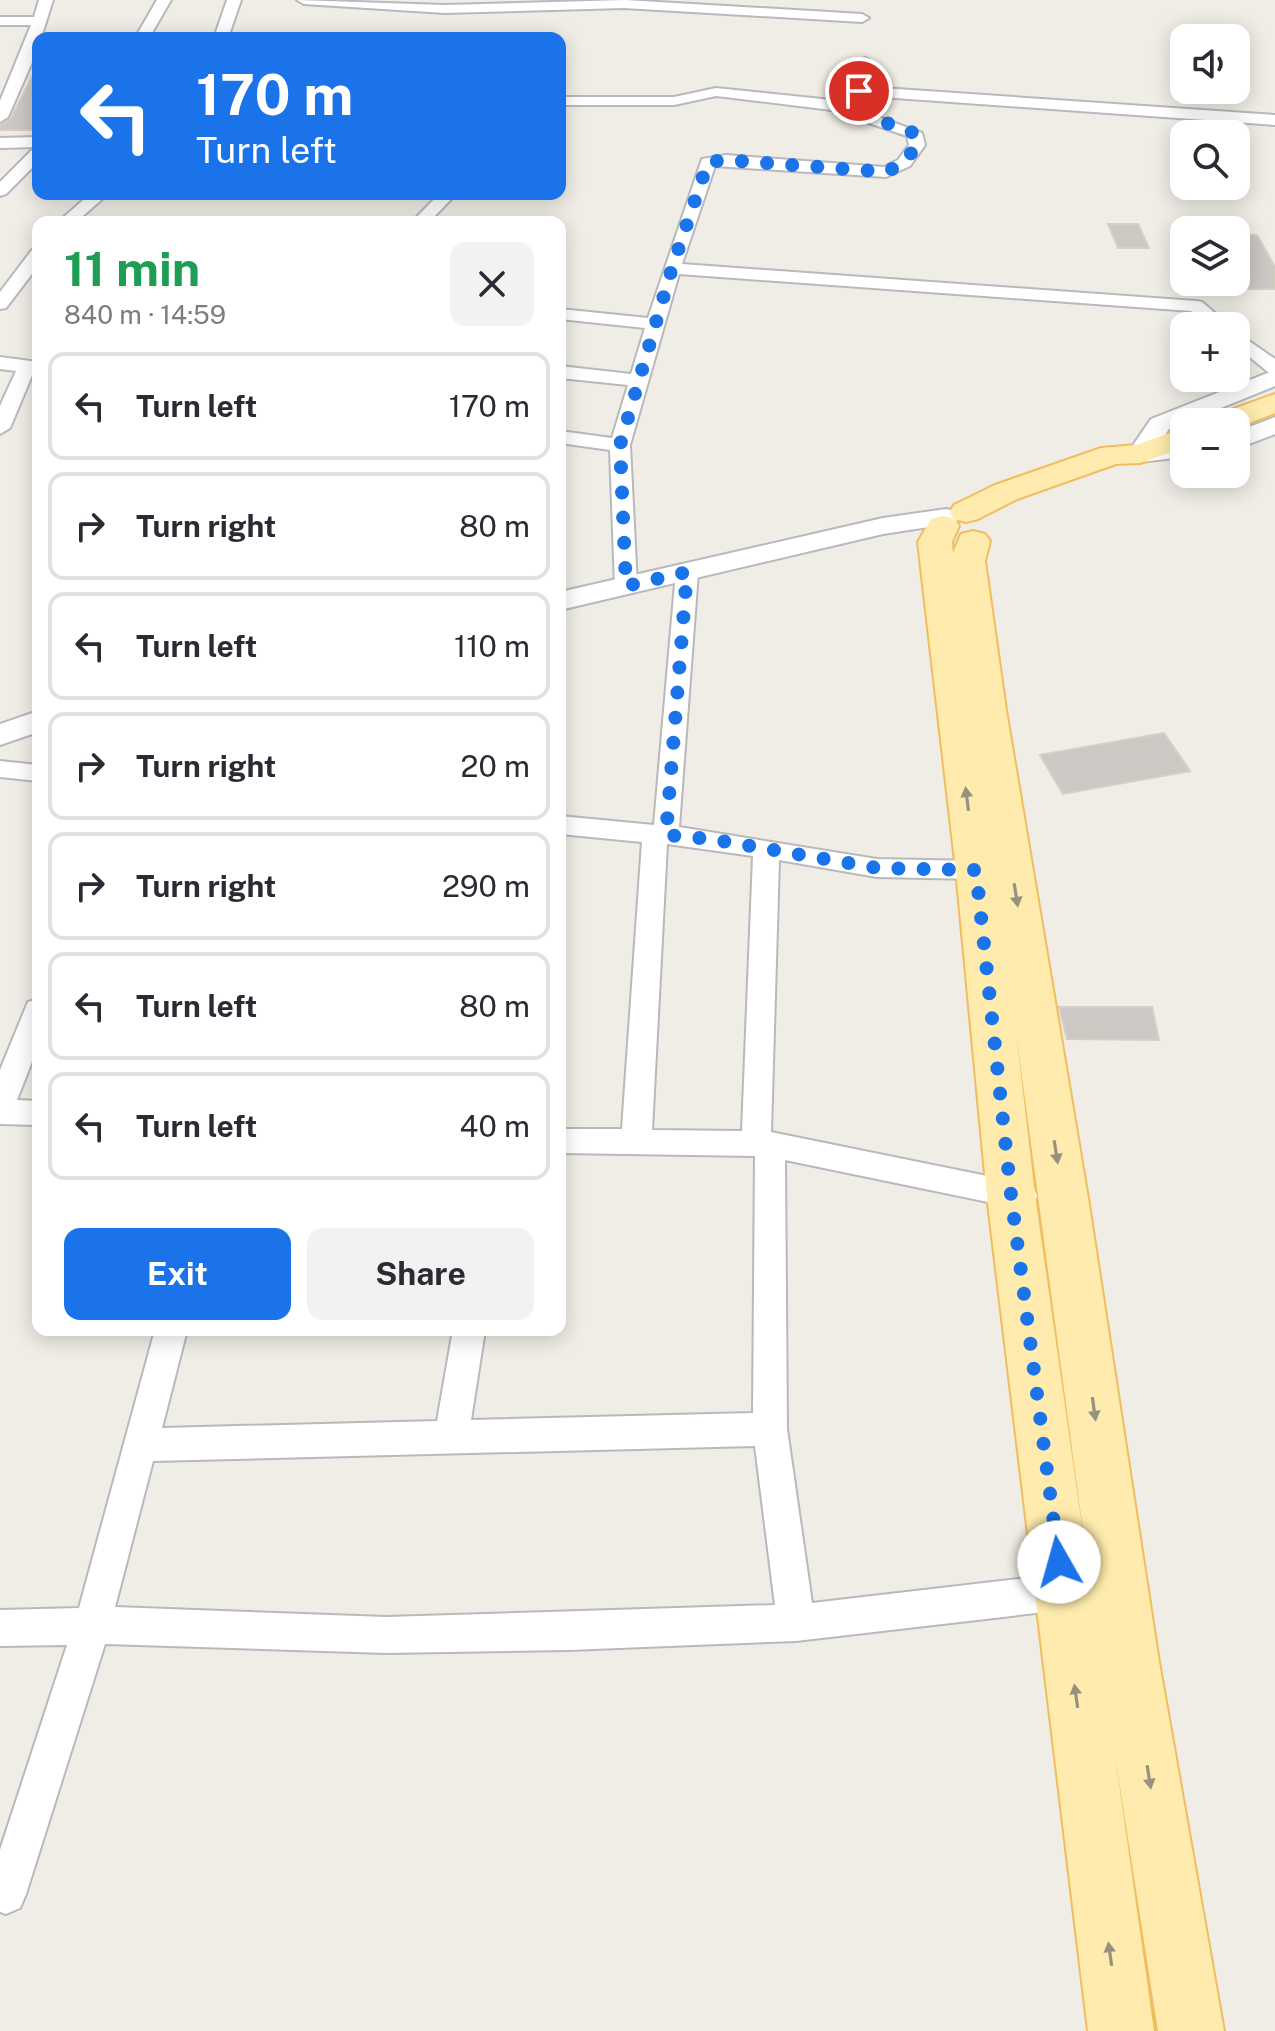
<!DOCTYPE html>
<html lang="en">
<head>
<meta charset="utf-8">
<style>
  :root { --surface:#fff; --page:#f2f2f3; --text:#2b2b33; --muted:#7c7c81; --line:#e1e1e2; --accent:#1a73e8 }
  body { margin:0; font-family:"Public Sans",sans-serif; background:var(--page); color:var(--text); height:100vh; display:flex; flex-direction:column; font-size:30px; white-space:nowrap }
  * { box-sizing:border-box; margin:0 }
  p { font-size:26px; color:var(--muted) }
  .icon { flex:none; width:44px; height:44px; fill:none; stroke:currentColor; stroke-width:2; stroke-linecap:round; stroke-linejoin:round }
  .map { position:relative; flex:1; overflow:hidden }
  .drawer { position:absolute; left:32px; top:216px; width:534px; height:1120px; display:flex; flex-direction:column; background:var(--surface); border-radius:16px; box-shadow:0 4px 20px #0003 }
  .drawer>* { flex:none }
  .top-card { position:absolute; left:32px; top:32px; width:534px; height:168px; border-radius:16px; box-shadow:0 4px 20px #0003; background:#1a73e8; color:#fff; overflow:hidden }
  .buttons { position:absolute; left:1170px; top:24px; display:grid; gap:16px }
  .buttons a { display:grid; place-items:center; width:80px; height:80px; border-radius:16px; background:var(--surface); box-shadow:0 4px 20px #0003; font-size:40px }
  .pin { position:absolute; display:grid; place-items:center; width:68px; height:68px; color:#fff; margin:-34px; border:4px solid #fff; border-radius:50%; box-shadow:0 2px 8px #0007 }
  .me { position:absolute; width:88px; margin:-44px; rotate:353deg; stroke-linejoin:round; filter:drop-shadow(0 0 6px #0008) }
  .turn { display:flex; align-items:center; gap:28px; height:168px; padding:0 32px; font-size:36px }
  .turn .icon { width:104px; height:104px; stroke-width:2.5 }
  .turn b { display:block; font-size:56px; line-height:68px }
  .round { display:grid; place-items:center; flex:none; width:84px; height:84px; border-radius:16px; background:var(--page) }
  .headline { display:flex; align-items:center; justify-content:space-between; height:136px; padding:0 32px }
  h1 { font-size:48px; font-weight:700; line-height:60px; color:#1e9e55 }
  .action { display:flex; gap:16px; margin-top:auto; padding:16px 32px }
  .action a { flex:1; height:92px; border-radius:16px; background:var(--accent); color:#fff; font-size:32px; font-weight:700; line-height:92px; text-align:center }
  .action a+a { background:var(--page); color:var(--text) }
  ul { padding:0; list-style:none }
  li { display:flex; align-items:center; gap:24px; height:108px; margin:0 16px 12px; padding:0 16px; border:4px solid var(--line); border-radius:16px }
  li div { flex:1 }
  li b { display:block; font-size:30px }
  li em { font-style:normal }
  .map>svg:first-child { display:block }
</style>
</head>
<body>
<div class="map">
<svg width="1275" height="2031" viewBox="0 0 1275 2031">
  <rect width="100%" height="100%" fill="#f0ede6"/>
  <path fill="#ccc8c4" stroke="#d5cfc5" stroke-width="2" d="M 38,65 L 38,118 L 34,130 L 0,130 L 1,125 L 11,118 Z
    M 1108,224 L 1138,224 L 1149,248 L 1118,248 Z
    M 1236,235 L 1257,235 L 1275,267 L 1275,289 L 1236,289 Z
    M 1164,733 L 1190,771 L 1063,794 L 1040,755 Z
    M 1059,1007 L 1152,1007 L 1159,1040 L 1067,1039 Z"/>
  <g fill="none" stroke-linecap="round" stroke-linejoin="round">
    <g stroke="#b7b9bd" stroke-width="4">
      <path id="minor" d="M 39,0 L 53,0 L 41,38 L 38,38 L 37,51 L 8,117 L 0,122 L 0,101 L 31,25 L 0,25 L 0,17 L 34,17 Z
        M 157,0 L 171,0 L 149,38 L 135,38 Z
        M 227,0 L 241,0 L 228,38 L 214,38 Z
        M 297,0 L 445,5 L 625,0 L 862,14 L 869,18 L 862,22 L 624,8 L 445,13 L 304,4 Z
        M 865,58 L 872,62 L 868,87 L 1275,115 L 1275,125 L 867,96 L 868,107 L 876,116 L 922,133 L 925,145 L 910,166 L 886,177 L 715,166 L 682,264 L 1196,301 L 1202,302 L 1230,326 L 1210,326 L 1191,311 L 679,274 L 630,445 L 637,586 L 626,593 L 618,591 L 615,586 L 610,450 L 560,443 L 560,431 L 612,438 L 628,385 L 560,378 L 560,366 L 631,374 L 645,328 L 560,319 L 560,309 L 648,318 L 702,159 L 726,155 L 884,167 L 898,160 L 909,145 L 907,136 L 866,122 L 853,106 L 832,110 L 716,96 L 674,105 L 560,105 L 560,97 L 674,97 L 716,88 L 841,101 L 852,95 L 858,62 Z
        M 38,137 L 38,147 L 0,148 L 0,138 Z
        M 38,148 L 38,162 L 6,194 L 0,196 L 0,182 L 32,150 Z
        M 90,194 L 108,194 L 76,222 L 58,222 Z
        M 439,194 L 456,194 L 429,222 L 412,222 Z
        M 38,249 L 38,266 L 6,308 L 0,309 L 0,292 L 32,250 Z
        M 1236,332 L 1275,359 L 1275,374 L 1268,372 L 1236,346 Z
        M 0,357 L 38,362 L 38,374 L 33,373 L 10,428 L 0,434 L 0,406 L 16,371 L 0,369 Z
        M 687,565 L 698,572 L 679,827 L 877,859 L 976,861 L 985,863 L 989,870 L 985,877 L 976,879 L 877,877 L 779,860 L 771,1132 L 1022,1183 L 1033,1187 L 1037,1196 L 1033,1205 L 1022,1209 L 785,1160 L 787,1429 L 812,1603 L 1062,1574 L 1075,1579 L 1080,1592 L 1075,1605 L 1062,1610 L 796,1641 L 569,1650 L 386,1653 L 105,1644 L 26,1894 L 20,1908 L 6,1914 L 0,1912 L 0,1850 L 67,1645 L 0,1646 L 0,1610 L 79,1608 L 155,1330 L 187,1330 L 162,1428 L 437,1421 L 453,1330 L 485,1330 L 471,1420 L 753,1413 L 755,1156 L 560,1153 L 560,1129 L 622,1129 L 642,842 L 560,834 L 560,816 L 654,825 L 676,572 ZM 667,844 L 753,856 L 742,1131 L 652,1130 ZM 755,1446 L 775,1605 L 386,1617 L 115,1607 L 153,1461 Z
        M 0,761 L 38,765 L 38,781 L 0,777 Z
        M 38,999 L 38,1046 L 17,1100 L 38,1101 L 38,1125 L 0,1124 L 0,1070 L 28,1002 Z"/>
    </g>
    <g stroke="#b7b9bd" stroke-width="4">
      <path id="tertiary" d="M 1275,370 L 1275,386 L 1169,429 L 1159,444 L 1184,441 L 1184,457 L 1140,462 L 1131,459 L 1127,454 L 1151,419 Z
        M 1275,417 L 1275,434 L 1236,449 L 1236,432 Z
        M 946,509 L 955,511 L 959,517 L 955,523 L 883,534 L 560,610 L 560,592 L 883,518 Z
        M 38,711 L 38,732 L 0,745 L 0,724 Z"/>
    </g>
    <g stroke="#f0bd5f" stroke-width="4">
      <path id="primary" d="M 1275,394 L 1275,413 L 1236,428 L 1236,422 L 1210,422 L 1214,416 Z
        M 1184,428 L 1184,448 L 1140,463 L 1116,464 L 1017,499 L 978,519 L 966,522 L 954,519 L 950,512 L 954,505 L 995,485 L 1101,448 L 1136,445 Z
        M 943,516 L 955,519 L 959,526 L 952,542 L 953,553 L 961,534 L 973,531 L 985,534 L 990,541 L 985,561 L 1006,710 L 1088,1198 L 1159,1662 L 1224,2031 L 1158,2031 L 1115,1755 L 1154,2031 L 1088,2031 L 987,1195 L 956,870 L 918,542 L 931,519 ZM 1016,1032 L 1089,1575 L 1035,1195 Z"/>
    </g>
    <use href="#minor" fill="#fff" fill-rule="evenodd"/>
    <use href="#tertiary" fill="#fff" fill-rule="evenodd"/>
    <use href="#primary" fill="#feebad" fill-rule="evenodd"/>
  </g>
  <defs><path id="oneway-solid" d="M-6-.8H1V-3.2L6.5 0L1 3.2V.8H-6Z" transform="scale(2)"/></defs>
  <g fill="#969280">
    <use href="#oneway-solid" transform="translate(967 799) rotate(-97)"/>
    <use href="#oneway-solid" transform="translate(1016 895) rotate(81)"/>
    <use href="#oneway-solid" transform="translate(1056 1152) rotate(81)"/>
    <use href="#oneway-solid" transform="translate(1094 1409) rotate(82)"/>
    <use href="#oneway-solid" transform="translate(1076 1696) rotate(-98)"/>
    <use href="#oneway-solid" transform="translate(1149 1777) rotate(81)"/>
    <use href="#oneway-solid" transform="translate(1110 1954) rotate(-98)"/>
  </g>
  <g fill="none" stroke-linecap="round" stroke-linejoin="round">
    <path stroke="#1a73e8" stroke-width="14" stroke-dasharray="0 25.2" d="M 859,91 L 860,109 L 865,115 L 914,133 L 917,145 L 904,163 L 886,172 L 726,160 L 708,162 L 672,268 L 620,445 L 626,586 L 687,572 L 666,835 L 710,839 L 877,868 L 976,870 L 1011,1195 L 1059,1562"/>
  </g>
</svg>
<div class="buttons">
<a><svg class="icon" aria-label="sound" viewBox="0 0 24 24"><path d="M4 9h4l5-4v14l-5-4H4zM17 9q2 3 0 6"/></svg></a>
<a><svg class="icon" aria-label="search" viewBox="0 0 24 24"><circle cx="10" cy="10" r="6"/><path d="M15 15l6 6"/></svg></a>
<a><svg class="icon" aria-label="layers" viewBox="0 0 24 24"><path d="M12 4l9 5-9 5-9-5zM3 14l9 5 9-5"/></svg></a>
<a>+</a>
<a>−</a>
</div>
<div class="pin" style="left:859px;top:91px;background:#d93025"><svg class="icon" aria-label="arrive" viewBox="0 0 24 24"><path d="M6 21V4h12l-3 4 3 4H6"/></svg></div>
<svg class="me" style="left:1059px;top:1562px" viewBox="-20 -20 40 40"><circle r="19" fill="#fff"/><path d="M0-13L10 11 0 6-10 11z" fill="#1a73e8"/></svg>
<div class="top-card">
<div class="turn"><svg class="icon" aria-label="left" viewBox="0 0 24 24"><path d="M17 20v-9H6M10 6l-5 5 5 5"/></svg><div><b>170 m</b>Turn left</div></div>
</div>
<section class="drawer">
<div class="headline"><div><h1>11 min</h1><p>840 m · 14:59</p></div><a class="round"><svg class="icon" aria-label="close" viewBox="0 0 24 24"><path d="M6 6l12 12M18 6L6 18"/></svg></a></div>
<ul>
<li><svg class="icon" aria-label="left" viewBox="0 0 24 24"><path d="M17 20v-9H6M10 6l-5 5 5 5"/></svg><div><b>Turn left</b></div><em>170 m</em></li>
<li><svg class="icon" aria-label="right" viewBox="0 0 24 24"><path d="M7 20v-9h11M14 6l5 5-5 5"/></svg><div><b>Turn right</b></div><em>80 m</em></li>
<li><svg class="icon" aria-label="left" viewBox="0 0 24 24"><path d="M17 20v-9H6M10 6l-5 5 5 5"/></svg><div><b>Turn left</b></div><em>110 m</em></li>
<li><svg class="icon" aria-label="right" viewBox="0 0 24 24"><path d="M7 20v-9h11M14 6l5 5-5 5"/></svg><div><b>Turn right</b></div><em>20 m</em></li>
<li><svg class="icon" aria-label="right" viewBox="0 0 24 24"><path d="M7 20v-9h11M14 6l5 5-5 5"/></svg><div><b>Turn right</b></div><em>290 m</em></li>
<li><svg class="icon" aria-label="left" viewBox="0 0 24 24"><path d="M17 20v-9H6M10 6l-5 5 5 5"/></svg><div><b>Turn left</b></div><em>80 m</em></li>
<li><svg class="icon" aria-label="left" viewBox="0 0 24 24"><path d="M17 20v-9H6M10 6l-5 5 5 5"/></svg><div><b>Turn left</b></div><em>40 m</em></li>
</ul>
<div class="action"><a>Exit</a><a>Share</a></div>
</section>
</div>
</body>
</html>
